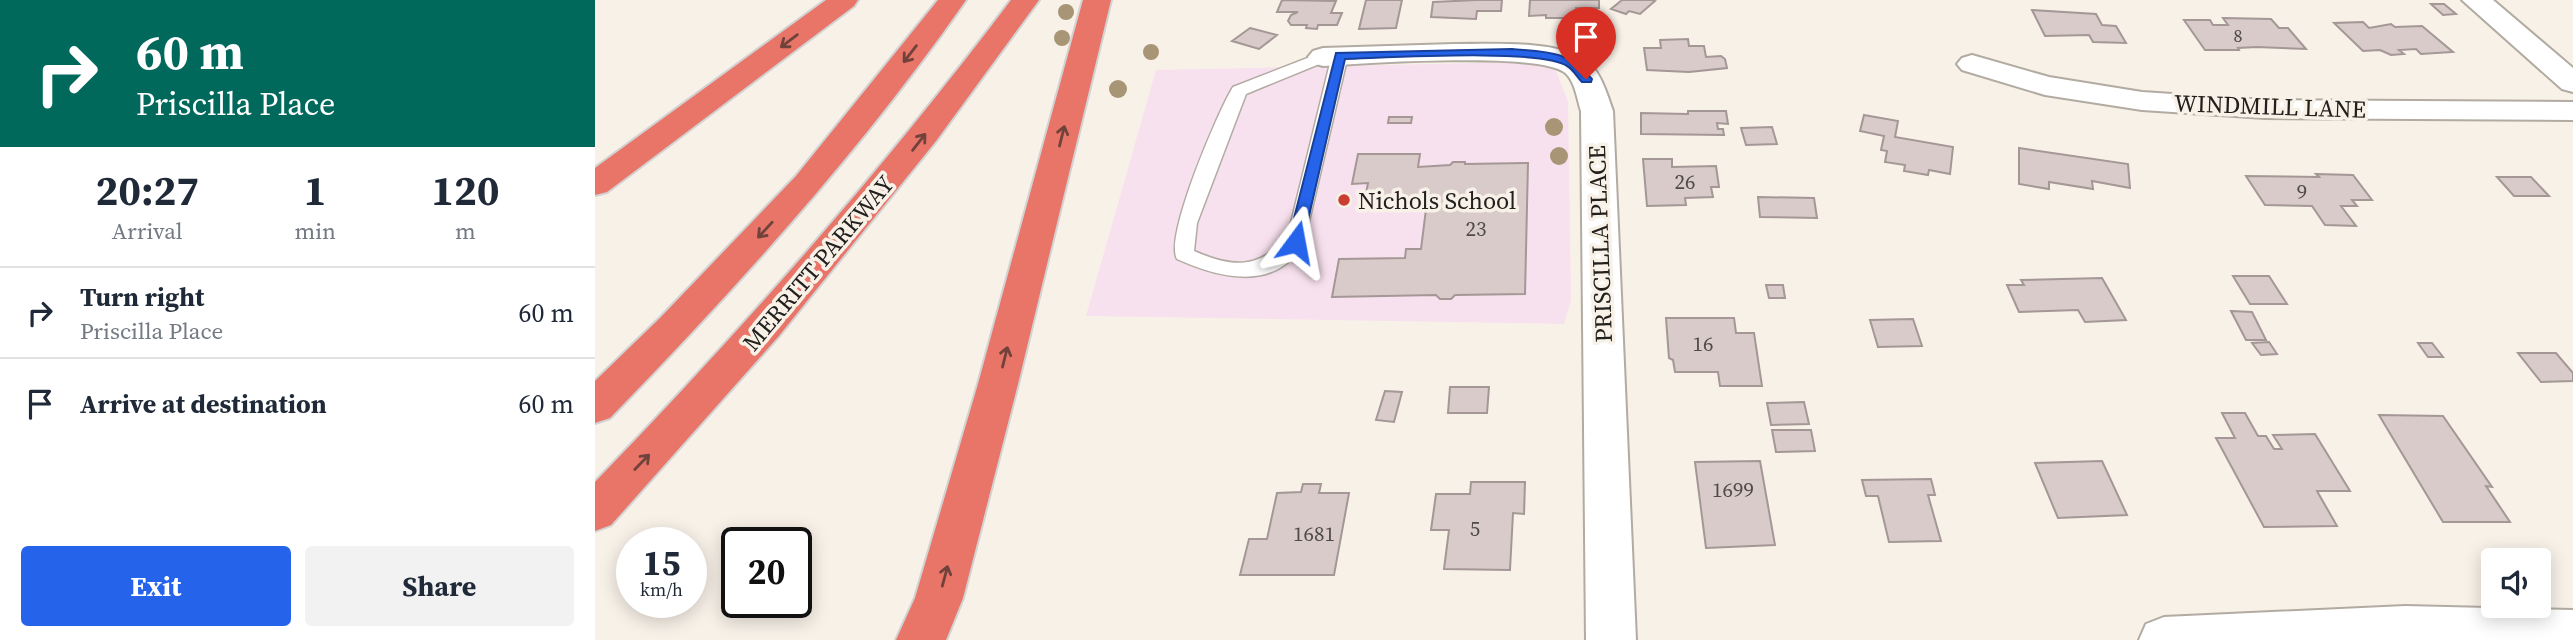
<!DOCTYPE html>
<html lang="en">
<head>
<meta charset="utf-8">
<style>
  :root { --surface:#fff; --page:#f2f2f3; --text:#1f2937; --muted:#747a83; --line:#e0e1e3; --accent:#2563eb }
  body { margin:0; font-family:"Source Serif 4",serif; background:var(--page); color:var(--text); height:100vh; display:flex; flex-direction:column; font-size:26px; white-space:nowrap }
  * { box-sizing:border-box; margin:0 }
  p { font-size:23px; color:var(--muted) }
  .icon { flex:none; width:38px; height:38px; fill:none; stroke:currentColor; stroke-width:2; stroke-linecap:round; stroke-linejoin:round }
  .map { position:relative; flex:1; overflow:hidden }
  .side { display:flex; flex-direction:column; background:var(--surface); width:595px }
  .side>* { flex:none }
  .hud { background:#00695c; color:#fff; overflow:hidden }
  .buttons { position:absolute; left:1886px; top:548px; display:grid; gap:14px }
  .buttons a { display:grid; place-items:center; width:70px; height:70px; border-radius:7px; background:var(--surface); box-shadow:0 4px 18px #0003; font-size:35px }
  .speed { position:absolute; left:21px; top:527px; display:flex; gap:14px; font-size:35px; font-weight:700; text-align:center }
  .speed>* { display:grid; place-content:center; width:91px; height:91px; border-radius:50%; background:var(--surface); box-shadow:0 4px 18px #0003; line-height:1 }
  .speed small { font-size:18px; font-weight:400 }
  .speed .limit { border:4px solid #111; border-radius:10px; background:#fff; color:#111 }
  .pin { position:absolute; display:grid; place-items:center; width:60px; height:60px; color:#fff; margin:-72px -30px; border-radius:50% 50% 50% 0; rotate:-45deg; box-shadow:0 0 7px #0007 }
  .pin .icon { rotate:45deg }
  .me { position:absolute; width:77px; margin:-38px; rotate:13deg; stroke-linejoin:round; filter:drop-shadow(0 0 5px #0008) }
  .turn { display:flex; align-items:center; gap:24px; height:147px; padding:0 21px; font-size:32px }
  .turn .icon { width:91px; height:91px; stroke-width:2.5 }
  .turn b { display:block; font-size:49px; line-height:60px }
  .eta { display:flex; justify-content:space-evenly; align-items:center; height:119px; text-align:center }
  .eta b { font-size:42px; font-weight:700; line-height:49px }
  .primary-button { display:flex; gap:14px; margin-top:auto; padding:14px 21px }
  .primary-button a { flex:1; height:80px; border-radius:7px; background:var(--accent); color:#fff; font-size:28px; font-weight:700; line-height:80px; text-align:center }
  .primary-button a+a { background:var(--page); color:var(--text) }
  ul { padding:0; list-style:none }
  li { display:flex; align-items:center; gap:21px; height:91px; padding:0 21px; border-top:2px solid var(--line) }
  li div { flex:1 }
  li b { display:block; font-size:26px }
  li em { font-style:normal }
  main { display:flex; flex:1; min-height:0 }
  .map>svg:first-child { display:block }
</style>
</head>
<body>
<main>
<section class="side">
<div class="hud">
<div class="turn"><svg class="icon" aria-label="right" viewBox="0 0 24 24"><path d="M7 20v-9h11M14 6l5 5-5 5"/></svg><div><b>60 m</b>Priscilla Place</div></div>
</div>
<div class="eta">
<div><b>20:27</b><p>Arrival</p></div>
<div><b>1</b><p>min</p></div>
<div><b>120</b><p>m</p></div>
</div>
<ul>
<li><svg class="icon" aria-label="right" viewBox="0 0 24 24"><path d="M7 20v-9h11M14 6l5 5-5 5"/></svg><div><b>Turn right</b><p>Priscilla Place</p></div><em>60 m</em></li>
<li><svg class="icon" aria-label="arrive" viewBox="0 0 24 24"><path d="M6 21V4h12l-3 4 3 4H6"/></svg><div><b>Arrive at destination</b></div><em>60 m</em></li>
</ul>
<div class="primary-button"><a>Exit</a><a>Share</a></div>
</section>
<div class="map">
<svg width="1978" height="640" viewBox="0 0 1978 640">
  <rect width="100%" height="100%" fill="#f8f1e8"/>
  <path fill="#f8e1ee" d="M 926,62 L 949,63 L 961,71 L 973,101 L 976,300 L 969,324 L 491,316 L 561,70 Z"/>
  <path fill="#d8cbca" stroke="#a49796" stroke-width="2" d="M 687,0 L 741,1 L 736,13 L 747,13 L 742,25 L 723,25 L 722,29 L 711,28 L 712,25 L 696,25 L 693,21 L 696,15 L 703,12 L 682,12 Z
    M 771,0 L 807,0 L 801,28 L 764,29 Z
    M 882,0 L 907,0 L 906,11 L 882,11 L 881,19 L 836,17 L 838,2 Z
    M 935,0 L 1004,0 L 1004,8 L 981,8 L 980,18 L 951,18 L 951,15 L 934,16 Z
    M 1027,0 L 1057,0 L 1060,1 L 1045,14 L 1034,11 L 1031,14 L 1016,9 Z
    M 1836,4 L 1849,4 L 1861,14 L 1848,15 Z
    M 1437,10 L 1501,14 L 1507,25 L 1521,26 L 1531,43 L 1498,42 L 1494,35 L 1450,36 Z
    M 1628,18 L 1676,19 L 1684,28 L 1693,28 L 1711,49 L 1662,47 L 1643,48 L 1644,50 L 1610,50 L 1589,20 L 1615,20 L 1618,25 L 1633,25 Z
    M 1768,22 L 1774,28 L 1796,24 L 1800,27 L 1827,26 L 1858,52 L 1826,54 L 1821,49 L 1804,50 L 1809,54 L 1796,55 L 1785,50 L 1768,51 L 1739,23 Z
    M 655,28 L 682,35 L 664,49 L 637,41 Z
    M 1093,39 L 1094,46 L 1109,46 L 1111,57 L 1126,56 L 1130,59 L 1132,68 L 1094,72 L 1052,70 L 1049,48 L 1066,48 L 1065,40 Z
    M 1093,111 L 1131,111 L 1133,124 L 1122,123 L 1123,129 L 1128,129 L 1129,135 L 1046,134 L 1046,113 L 1093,114 Z
    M 1269,115 L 1303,121 L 1300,137 L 1358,147 L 1355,174 L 1334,170 L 1333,175 L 1309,171 L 1310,165 L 1290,162 L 1292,151 L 1286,150 L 1289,136 L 1265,131 Z
    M 794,117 L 817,117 L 816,123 L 793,123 Z
    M 1177,127 L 1182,144 L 1151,145 L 1146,128 Z
    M 1424,148 L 1533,164 L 1535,188 L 1497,181 L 1498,189 L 1454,182 L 1454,189 L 1424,184 Z
    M 763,154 L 825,154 L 823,167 L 855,165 L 858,162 L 870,162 L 870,164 L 933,163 L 930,294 L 860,295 L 856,299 L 845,299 L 841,295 L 737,297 L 744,259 L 810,258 L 811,249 L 826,249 L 831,209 L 811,210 L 811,203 L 769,204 L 773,183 L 757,184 Z
    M 1048,159 L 1077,159 L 1077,167 L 1121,166 L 1124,187 L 1116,187 L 1118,197 L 1090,198 L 1091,205 L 1052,206 Z
    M 1721,174 L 1758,175 L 1777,200 L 1757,200 L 1762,206 L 1746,206 L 1761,226 L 1730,225 L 1717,206 L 1670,205 L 1651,176 L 1724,177 Z
    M 1902,177 L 1936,177 L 1954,196 L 1919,196 Z
    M 1163,197 L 1219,198 L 1222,218 L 1165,217 Z
    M 1638,276 L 1674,276 L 1692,304 L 1655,304 Z
    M 1507,278 L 1531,320 L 1490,322 L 1483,310 L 1424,312 L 1412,285 L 1429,285 L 1426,280 Z
    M 1171,285 L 1188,285 L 1190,298 L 1174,298 Z
    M 1636,311 L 1657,312 L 1671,340 L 1651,340 Z
    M 1071,318 L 1139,318 L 1141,333 L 1159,333 L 1167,386 L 1125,386 L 1123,372 L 1080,372 L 1078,360 L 1074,358 Z
    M 1318,319 L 1327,346 L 1283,347 L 1275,320 Z
    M 1674,342 L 1682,354 L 1666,355 L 1657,343 Z
    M 1823,343 L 1837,343 L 1848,357 L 1833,357 Z
    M 1923,353 L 1961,353 L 1978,373 L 1978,381 L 1946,382 Z
    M 855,387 L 894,387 L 892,413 L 853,413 Z
    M 790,391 L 807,392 L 799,422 L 781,420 Z
    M 1209,402 L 1214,424 L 1176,425 L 1172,403 Z
    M 1627,413 L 1650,413 L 1663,436 L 1671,436 L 1679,449 L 1687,449 L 1678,435 L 1720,434 L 1755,491 L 1722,491 L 1742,526 L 1669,527 L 1621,438 L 1640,438 Z
    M 1784,415 L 1848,416 L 1897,487 L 1891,486 L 1915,522 L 1848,522 Z
    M 1177,430 L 1216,430 L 1220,451 L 1181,452 Z
    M 1165,461 L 1180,545 L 1111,548 L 1100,462 Z
    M 1507,461 L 1532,515 L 1463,518 L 1440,463 Z
    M 1336,479 L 1340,495 L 1333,495 L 1346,541 L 1294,542 L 1283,496 L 1271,496 L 1267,480 Z
    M 876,482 L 930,482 L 929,514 L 918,513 L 915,570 L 849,569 L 854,530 L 836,530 L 841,494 L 875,494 Z
    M 708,484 L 726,484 L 724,493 L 754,493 L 739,575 L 645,575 L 654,539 L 672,539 L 682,493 L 706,492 Z"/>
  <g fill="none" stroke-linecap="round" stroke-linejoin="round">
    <g stroke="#b2aba2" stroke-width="3">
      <path id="lane" d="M 745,50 L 753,55 L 708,247 C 701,253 696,261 688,266 C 657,287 613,273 582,259 C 569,238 623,111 638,87 L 728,52 L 734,54 L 736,57 L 734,60 L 651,94 L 602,223 L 599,251 C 638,268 661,269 692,239 L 737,55 Z"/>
    </g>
    <g stroke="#b2aba2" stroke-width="4">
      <path id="street" d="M 859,44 C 894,44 958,40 989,59 C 1005,69 1012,94 1018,111 L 1041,640 L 991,640 L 986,111 C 982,99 980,80 969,72 C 941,52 770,63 728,66 L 718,63 L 713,57 L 718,51 L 728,48 Z
        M 1377,55 L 1454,77 L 1547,92 L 1670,100 L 1978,102 L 1978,120 L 1670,118 L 1547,110 L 1450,95 L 1367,70 L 1362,64 L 1367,58 Z"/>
    </g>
    <g stroke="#b2aba2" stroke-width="4">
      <path id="secondary" d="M 1867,0 L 1898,0 L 1978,68 L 1978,92 L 1967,89 Z
        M 1810,606 L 1978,610 L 1978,640 L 1544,640 L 1551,624 L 1569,617 Z"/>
    </g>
    <g stroke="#d3d2d2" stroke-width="4">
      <path id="highway" d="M 231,0 L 263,0 L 259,6 L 12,192 L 0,195 L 0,168 Z
        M 343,0 L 371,0 C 266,151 142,287 15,418 L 0,423 L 0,381 L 66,317 L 201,176 Z
        M 416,0 L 444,0 L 341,141 L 183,337 L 16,525 L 0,531 L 0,482 C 148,329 288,170 416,0 Z
        M 488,0 L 516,0 L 423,384 L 368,598 L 351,640 L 301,640 L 320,598 L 383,384 Z"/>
    </g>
    <use href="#lane" fill="#fff" fill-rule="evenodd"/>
    <use href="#street" fill="#fff" fill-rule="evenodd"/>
    <use href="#secondary" fill="#fff" fill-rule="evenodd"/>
    <use href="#highway" fill="#e87568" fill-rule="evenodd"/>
  </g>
  <g fill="#a89576">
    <circle cx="471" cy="12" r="8"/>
    <circle cx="467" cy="38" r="8"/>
    <circle cx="556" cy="52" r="8"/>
    <circle cx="523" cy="89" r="9"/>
    <circle cx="959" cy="127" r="9"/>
    <circle cx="964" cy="156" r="9"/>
  </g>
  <defs><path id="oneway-shaft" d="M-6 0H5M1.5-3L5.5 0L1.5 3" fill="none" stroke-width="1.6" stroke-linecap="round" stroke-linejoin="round" transform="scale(1.75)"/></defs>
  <g stroke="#71423b">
    <use href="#oneway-shaft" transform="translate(194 41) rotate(143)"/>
    <use href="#oneway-shaft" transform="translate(315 54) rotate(128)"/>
    <use href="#oneway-shaft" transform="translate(467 136) rotate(-76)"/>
    <use href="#oneway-shaft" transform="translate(324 142) rotate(-52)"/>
    <use href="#oneway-shaft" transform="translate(170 230) rotate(133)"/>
    <use href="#oneway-shaft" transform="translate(410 357) rotate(-76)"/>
    <use href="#oneway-shaft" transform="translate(47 462) rotate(-46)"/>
    <use href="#oneway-shaft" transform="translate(350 576) rotate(-75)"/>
  </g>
  <path fill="#2563eb" stroke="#184099" stroke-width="2" d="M 917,49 C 951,52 974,50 997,79 L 996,82 L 987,82 C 982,77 978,69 972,66 C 947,48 789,58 750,59 L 708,242 L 706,245 L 696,245 L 693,242 L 741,53 Z"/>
  <circle fill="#ca3d30" stroke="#f8f1e8" stroke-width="2.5" cx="749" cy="200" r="7"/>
  <g text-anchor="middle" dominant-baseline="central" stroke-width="7" stroke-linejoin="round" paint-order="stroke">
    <g font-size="18" fill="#504b48">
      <text x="1643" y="35">8</text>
    </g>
    <g font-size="21" fill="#504b48">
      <text x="1090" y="181">26</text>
      <text x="1707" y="191">9</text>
      <text x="881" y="228">23</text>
      <text x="1108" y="343">16</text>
      <text x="1138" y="489">1699</text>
      <text x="880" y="528">5</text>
      <text x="719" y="533">1681</text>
    </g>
    <g font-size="24" fill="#22201d" stroke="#f8f1e8">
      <text transform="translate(1675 106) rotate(2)">WINDMILL LANE</text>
      <text transform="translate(1005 244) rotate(-92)">PRISCILLA PLACE</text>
      <text transform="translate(223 263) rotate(-50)">MERRITT PARKWAY</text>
    </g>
    <g font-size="24" fill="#22201d" stroke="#f8f1e8" text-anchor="start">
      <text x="763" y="200">Nichols School</text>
    </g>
  </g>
</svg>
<div class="buttons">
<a><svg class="icon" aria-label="sound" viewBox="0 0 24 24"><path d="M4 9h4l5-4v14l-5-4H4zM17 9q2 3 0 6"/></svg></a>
</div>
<div class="speed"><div>15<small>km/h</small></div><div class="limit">20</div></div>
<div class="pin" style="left:991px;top:79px;background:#d93025"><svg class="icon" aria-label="arrive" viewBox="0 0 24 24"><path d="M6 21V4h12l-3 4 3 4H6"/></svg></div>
<svg class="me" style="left:701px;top:242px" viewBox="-20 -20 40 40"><path d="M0-17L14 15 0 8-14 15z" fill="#2563eb" stroke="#fff" stroke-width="4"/></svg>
</div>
</main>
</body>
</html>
